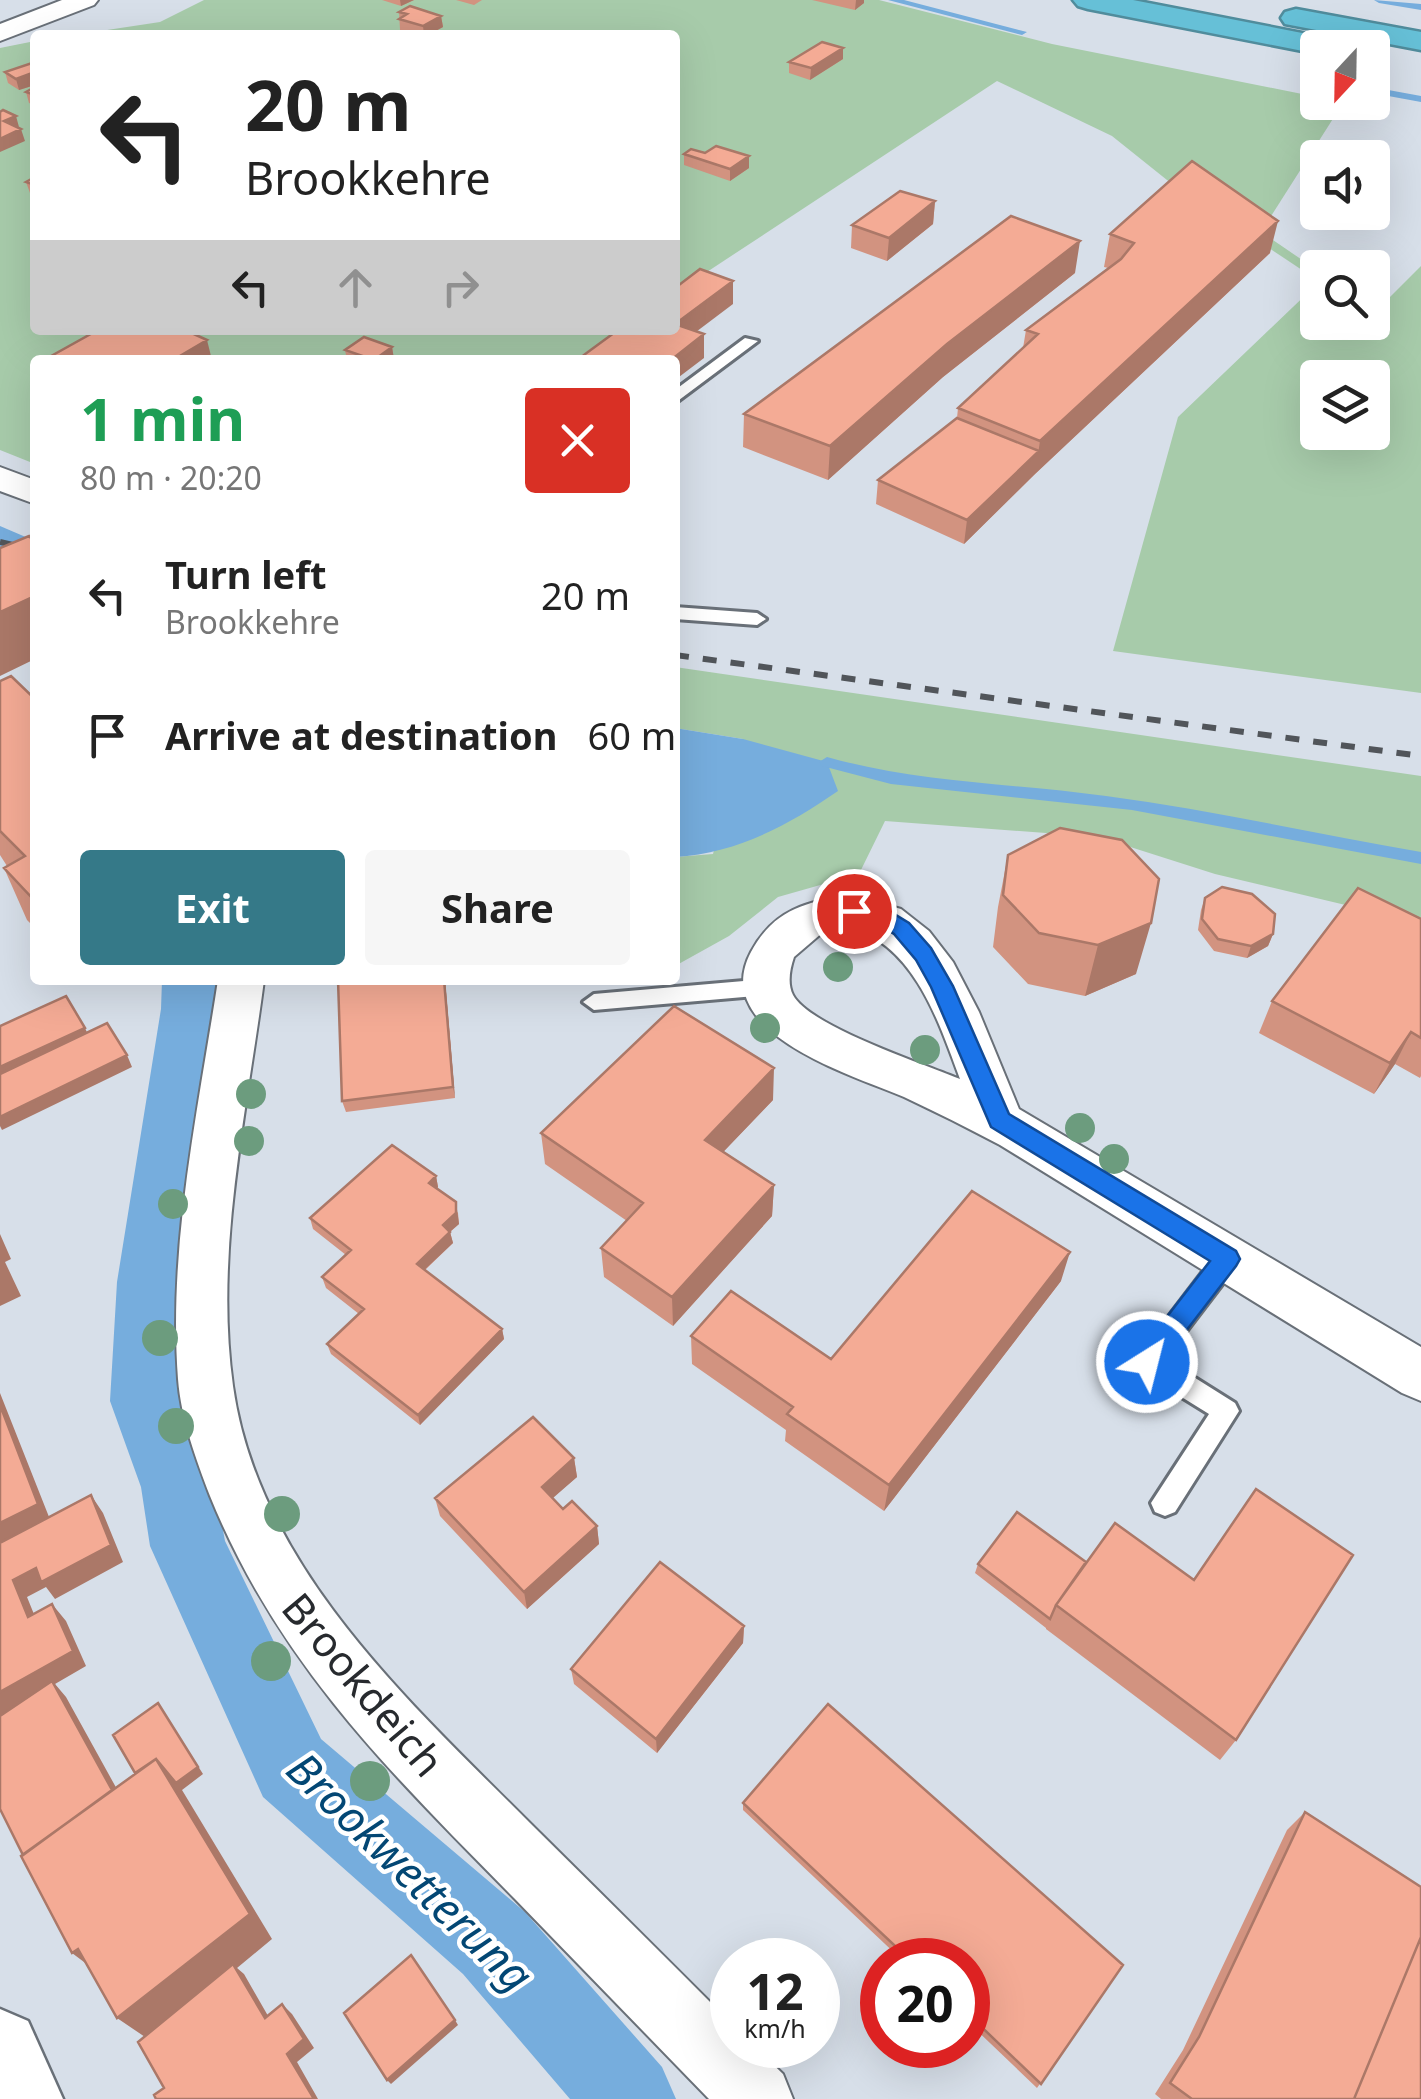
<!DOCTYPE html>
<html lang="en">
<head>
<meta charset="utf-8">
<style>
  :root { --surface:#fff; --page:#f6f6f6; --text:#222; --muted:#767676; --accent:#357988 }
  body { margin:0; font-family:"Noto Sans",sans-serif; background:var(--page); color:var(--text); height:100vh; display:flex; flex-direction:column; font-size:38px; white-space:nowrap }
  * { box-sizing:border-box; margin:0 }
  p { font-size:32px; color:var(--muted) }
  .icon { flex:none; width:55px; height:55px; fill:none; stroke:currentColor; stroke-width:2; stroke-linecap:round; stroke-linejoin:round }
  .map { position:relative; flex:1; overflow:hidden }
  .side { position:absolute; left:30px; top:355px; width:650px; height:630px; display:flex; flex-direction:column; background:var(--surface); border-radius:10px; box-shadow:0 10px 40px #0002 }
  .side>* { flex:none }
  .guide { position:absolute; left:30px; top:30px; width:650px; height:305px; border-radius:10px; box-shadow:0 10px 40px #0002; background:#fff; color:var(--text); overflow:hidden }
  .needle { width:65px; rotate:202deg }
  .fabs { position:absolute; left:1300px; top:30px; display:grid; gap:20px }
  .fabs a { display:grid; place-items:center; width:90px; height:90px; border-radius:10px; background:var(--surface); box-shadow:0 10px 40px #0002; font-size:50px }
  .speed { position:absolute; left:710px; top:1938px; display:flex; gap:20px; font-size:50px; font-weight:700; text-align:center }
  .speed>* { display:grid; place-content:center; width:130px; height:130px; border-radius:50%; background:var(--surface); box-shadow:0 10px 40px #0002; line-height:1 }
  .speed small { font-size:25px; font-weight:400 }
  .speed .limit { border:15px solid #d22; background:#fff; color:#111 }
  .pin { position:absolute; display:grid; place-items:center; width:85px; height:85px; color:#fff; margin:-42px; border:5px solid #fff; border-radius:50%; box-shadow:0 2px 10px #0007 }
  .me { position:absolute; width:110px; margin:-55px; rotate:36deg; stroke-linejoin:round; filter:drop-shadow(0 0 8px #0008) }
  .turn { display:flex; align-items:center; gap:35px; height:210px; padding:0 50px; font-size:45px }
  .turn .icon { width:130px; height:130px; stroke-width:2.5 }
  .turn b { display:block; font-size:70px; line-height:85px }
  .lanes { display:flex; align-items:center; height:95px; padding:0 50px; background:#0003; justify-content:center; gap:50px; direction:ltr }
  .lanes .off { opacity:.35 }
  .round { display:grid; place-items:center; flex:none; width:105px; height:105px; border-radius:10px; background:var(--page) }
  .headline { display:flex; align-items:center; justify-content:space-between; height:170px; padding:0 50px }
  h1 { font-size:60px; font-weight:700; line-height:75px; color:#1e9e55 }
  .button { display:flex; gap:20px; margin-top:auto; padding:20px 50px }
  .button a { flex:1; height:115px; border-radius:10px; background:var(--accent); color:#fff; font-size:40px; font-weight:700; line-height:115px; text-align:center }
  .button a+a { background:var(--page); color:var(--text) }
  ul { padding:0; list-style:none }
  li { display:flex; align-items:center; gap:30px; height:140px; padding:0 50px }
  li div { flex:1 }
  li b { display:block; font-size:38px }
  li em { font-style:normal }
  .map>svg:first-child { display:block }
</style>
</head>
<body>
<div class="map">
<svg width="1421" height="2099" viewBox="0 0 1421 2099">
  <rect width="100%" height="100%" fill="#d7dfe9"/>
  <path fill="#a7cbaa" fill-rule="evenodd" d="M 204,0 L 879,0 L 1052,44 L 1317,97 L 1318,102 L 1343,103 L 1261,232 L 1317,270 L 1317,280 L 1167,180 L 1112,136 L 997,81 L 675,293 L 675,35 L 74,35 L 160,22 Z
    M 35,41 L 35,330 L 620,330 L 574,360 L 35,360 L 35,464 L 0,450 L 0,48 Z
    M 1421,266 L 1421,693 L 1113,651 L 1178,417 L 1317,284 L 1318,322 L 1372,322 L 1373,306 L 1378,309 ZM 1318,378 L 1372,378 L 1372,432 L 1318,432 Z
    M 675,667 L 1421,776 L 1421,923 L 1215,874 L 1099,837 L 885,821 L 859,874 L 778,897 L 729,936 L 675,966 L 675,857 L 713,854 L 743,739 L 675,728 Z"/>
  <path fill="#76addd" d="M 675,728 L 743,739 L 827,762 L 838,791 C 787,826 737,853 675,857 Z"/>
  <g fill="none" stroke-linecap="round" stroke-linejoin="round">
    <path fill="#76addd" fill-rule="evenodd" d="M 888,0 L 904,0 L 1027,32 L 1022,35 Z
      M 1374,0 L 1421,4 L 1421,10 L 1379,3 Z
      M 1318,76 L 1318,82 L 1313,81 L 1313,77 Z
      M 1372,87 L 1421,96 L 1421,102 L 1372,93 Z
      M 827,757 C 919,783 1012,783 1106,796 C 1212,810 1316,834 1421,852 L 1421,864 L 1132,810 L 891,784 L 822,766 L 819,762 Z"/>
    <path fill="#76addd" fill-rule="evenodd" d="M 0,526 L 35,541 L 35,576 L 0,561 Z
      M 162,980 L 222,980 L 223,1009 L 185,1282 L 182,1401 L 215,1487 L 225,1541 L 321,1739 L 525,1912 L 662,2067 L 676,2099 L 570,2099 L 463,1974 L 263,1797 L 150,1546 L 141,1487 L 110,1401 L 117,1282 L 161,1009 Z"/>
    <g stroke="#697078" stroke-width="6">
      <path id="lane" d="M 745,338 L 758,341 L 675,403 L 675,390 Z
        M 675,607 L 757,613 L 766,619 L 757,625 L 675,619 Z
        M 766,979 L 777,987 L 766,995 L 594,1010 L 583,1002 L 594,994 Z
        M 1227,1248 L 1236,1252 L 1239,1259 L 1236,1266 L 1165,1359 L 1235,1403 L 1239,1411 L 1175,1512 L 1165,1516 L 1155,1512 L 1151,1503 L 1209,1414 L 1138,1370 L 1134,1362 L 1218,1252 Z"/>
    </g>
    <g stroke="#697078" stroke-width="4">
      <path id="street" d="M 62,0 L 98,0 L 94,5 L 0,41 L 0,24 Z
        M 0,467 L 35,480 L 35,504 L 0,491 Z
        M 851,895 L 901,909 L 929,931 L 953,962 L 979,1012 L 1019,1109 L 1421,1347 L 1421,1401 L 1402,1393 L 1000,1145 C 968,1128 936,1112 904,1097 C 853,1075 708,1033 751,952 C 774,909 806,902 851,895 ZM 851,928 C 915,946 939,1023 960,1079 C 924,1064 809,1026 793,995 C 787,983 790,969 794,957 L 822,933 Z
        M 218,980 L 264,980 C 247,1112 214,1252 233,1386 C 258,1565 408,1701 529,1822 C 597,1889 665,1957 732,2024 L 732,2045 L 753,2045 L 783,2074 L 793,2099 L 709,2099 C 644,2032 579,1965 514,1898 C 390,1772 278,1663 210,1496 C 196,1459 181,1419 178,1379 C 168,1245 198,1111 218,980 Z"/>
    </g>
    <g stroke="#697078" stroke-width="5">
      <path id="secondary" d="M 0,2009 L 28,2021 L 63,2099 L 0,2099 Z"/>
    </g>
    <g stroke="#508c9c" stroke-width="5">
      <path id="highway" d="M 1073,0 L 1133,0 L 1333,39 L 1344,42 L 1348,48 L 1318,48 L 1318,54 L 1088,9 L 1078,6 Z
        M 1296,9 L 1421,32 L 1421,50 L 1285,24 L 1281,18 L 1285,12 Z"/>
    </g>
    <use href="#lane" fill="#fff" fill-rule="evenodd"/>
    <use href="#street" fill="#fff" fill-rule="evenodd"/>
    <use href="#secondary" fill="#fff" fill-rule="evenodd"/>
    <use href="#highway" fill="#66c0d7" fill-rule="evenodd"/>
    <path stroke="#51555a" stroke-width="6" stroke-dasharray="14 14" stroke-linecap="butt" d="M 0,542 L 35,550
      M 675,655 L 1421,756"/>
  </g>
  <g fill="#6c9c7e">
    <circle cx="838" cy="967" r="15"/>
    <circle cx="765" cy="1028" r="15"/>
    <circle cx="925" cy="1050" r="15"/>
    <circle cx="251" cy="1094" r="15"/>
    <circle cx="1080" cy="1128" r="15"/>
    <circle cx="249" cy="1141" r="15"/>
    <circle cx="1114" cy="1159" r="15"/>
    <circle cx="173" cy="1204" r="15"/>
    <circle cx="160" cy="1338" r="18"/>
    <circle cx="176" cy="1426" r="18"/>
    <circle cx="282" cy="1514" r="18"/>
    <circle cx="271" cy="1661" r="20"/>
    <circle cx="370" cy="1781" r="20"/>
  </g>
  <path fill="#d29380" d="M 382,0 L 414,0 L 401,6 Z
    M 456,0 L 482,0 L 474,5 Z
    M 812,0 L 864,0 L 864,3 L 855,10 Z
    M 399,12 L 441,16 L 443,27 L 428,35 L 416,35 L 400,30 Z
    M 843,48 L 843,59 L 810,80 L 789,73 L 789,62 Z
    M 35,62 L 35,85 L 19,90 L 8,83 L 5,72 Z
    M 35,87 L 35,105 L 29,103 L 26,92 Z
    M 705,153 L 749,168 L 730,181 L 684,165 L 684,154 Z
    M 35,177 L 35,195 L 30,193 L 26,182 Z
    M 935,201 L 933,224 L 887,261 L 851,248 L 852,225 Z
    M 1110,234 L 1270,253 L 1035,474 L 964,544 L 876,504 L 878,480 L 957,418 L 958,408 L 1023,348 L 1026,330 L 1108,268 L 1104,267 Z
    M 1075,273 L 943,377 L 828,480 L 743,447 L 744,414 Z
    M 392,347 L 394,359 L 392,360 L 347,360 L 345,350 Z
    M 0,681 L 35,699 L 35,928 L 27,920 L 4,868 L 7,866 L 0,855 Z
    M 1008,855 L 1136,974 L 1085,996 L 1028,984 L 993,947 L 998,907 Z
    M 1205,898 L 1273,934 L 1268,946 L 1247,958 L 1214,951 L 1198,930 L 1201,910 Z
    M 1421,919 L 1421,1076 L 1420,1078 L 1395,1064 L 1374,1094 L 1259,1033 L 1272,1001 Z
    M 445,980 L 455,1098 L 346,1112 L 342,1101 Z
    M 773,1100 L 723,1152 L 774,1185 L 772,1216 L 673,1326 L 604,1277 L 601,1248 L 627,1221 L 545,1164 L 541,1133 Z
    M 436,1176 L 438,1187 L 437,1189 L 458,1213 L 459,1224 L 450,1232 L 453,1243 L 425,1270 L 502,1329 L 504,1339 L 420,1425 L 331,1354 L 327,1344 L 359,1314 L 326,1288 L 322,1277 L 346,1255 L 313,1229 L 310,1218 Z
    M 1061,1281 L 884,1511 L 785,1441 L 786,1430 L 692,1364 L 691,1336 L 831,1359 Z
    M 574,1458 L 577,1477 L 552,1498 L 563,1509 L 597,1526 L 599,1544 L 527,1609 L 440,1516 L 435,1498 Z
    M 1086,1562 L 1236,1740 L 1220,1760 L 1046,1629 L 1046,1628 L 975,1573 L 978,1564 Z
    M 744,1626 L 743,1643 L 657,1753 L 574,1684 L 571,1669 Z
    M 828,1704 L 1123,1965 L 1037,2088 L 968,2022 L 968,1960 L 902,1960 L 743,1810 L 743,1803 Z
    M 1305,1812 L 1421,2099 L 1161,2099 L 1155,2094 L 1183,2050 L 1287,1830 Z"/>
  <path fill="#ab7868" d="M 400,0 L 414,0 L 401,6 Z
    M 856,0 L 864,0 L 864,3 L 855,10 Z
    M 441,16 L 443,27 L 428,35 L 424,35 L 423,26 Z
    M 843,48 L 843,59 L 810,80 L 811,68 Z
    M 35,72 L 35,85 L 19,90 L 16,79 Z
    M 16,116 L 19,127 L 4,121 Z
    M 21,129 L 25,141 L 0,152 L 0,139 Z
    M 749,156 L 749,168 L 730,181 L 730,169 Z
    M 935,201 L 933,224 L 887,261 L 889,238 Z
    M 1278,221 L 1270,253 L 1035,474 L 1040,441 Z
    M 1080,241 L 1075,273 L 943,377 L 828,480 L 830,446 L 947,344 Z
    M 733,281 L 733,304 L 676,347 L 675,324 Z
    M 704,334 L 704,358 L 675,380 L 675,360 L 671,360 Z
    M 207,340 L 212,360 L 173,360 Z
    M 392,347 L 394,359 L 392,360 L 374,360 Z
    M 1039,451 L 1035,474 L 964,544 L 967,520 Z
    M 35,596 L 35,659 L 0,676 L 0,612 Z
    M 1151,923 L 1136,974 L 1085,996 L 1098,945 Z
    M 1273,934 L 1268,946 L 1247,958 L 1251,946 Z
    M 444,980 L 445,980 L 455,1098 L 453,1087 Z
    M 85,1028 L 90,1039 L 0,1082 L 0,1067 Z
    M 1411,1032 L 1395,1064 L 1374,1094 L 1390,1063 Z
    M 127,1055 L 132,1067 L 2,1130 L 0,1126 L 0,1117 Z
    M 774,1068 L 773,1100 L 705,1171 L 705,1140 Z
    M 436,1176 L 438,1187 L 431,1194 L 429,1183 Z
    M 774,1185 L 772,1216 L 673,1326 L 672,1297 Z
    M 456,1202 L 459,1224 L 445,1236 L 443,1225 Z
    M 450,1232 L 453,1243 L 420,1274 L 417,1264 Z
    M 0,1234 L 11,1259 L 5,1262 L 21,1296 L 0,1306 Z
    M 1070,1252 L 1061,1281 L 884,1511 L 889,1485 Z
    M 502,1329 L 504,1339 L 420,1425 L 418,1415 Z
    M 0,1393 L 51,1522 L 0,1548 Z
    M 574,1458 L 577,1477 L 545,1505 L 542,1487 Z
    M 91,1495 L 103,1513 L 123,1562 L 55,1599 L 46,1587 L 27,1597 L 42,1634 L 28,1617 L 13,1580 Z
    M 597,1526 L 599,1544 L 527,1609 L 524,1592 Z
    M 52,1604 L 66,1621 L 86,1666 L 55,1684 L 66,1697 L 134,1820 L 46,1882 L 0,1715 L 0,1692 Z
    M 744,1626 L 743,1643 L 657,1753 L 656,1739 Z
    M 158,1703 L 203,1774 L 182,1790 L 272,1939 L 237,1968 L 244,1974 L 275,2028 L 148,2039 L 117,2018 L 156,1759 Z
    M 78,1949 L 104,1977 L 72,1953 Z
    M 282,2004 L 292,2014 L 314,2048 L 297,2062 L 318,2099 L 314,2099 L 287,2054 Z
    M 455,2020 L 458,2025 L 391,2084 L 387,2080 Z"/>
  <path fill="#f4ab95" stroke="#ab7868" stroke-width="2.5" d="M 410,6 L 441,16 L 423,26 L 399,19 L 407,14 L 399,12 Z
    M 822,42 L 843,48 L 811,68 L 789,62 Z
    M 35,62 L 35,72 L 16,79 L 5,72 Z
    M 35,87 L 35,95 L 26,92 Z
    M 3,110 L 16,116 L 4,121 L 21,129 L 0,139 L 0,112 Z
    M 716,146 L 749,156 L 730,169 L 684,154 L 691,149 L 705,153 Z
    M 1192,161 L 1278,221 L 1040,441 L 958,408 L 1038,334 L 1026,330 L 1121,259 L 1134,243 L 1110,234 Z
    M 35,177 L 35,185 L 26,182 Z
    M 900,191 L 935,201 L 889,238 L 852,225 Z
    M 1011,216 L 1080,241 L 947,344 L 830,446 L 744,414 Z
    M 700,269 L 733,281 L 675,324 L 704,334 L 671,360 L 577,360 L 618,330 L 675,330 L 675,288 Z
    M 98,330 L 185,330 L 207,340 L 173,360 L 44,360 Z
    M 364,337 L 392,347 L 374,360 L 345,350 Z
    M 957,418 L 1039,451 L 967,520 L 878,480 Z
    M 29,536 L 35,542 L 35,596 L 0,612 L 0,548 Z
    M 11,676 L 35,699 L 35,901 L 4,868 L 25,856 L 0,831 L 0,681 Z
    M 1060,828 L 1122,840 L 1159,879 L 1151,923 L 1098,945 L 1039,933 L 1003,895 L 1008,855 Z
    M 1222,887 L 1252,894 L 1275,914 L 1273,934 L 1251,946 L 1218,939 L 1202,919 L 1205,898 Z
    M 1358,888 L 1421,919 L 1421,1038 L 1411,1032 L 1390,1063 L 1272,1001 Z
    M 338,980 L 444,980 L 453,1087 L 342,1101 Z
    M 66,996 L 85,1028 L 0,1067 L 0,1026 Z
    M 674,1006 L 774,1068 L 705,1140 L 774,1185 L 672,1297 L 601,1248 L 643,1203 L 541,1133 Z
    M 107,1023 L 127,1055 L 0,1117 L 0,1074 Z
    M 392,1145 L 436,1176 L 429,1183 L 456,1202 L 456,1213 L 443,1225 L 450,1232 L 417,1264 L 502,1329 L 418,1415 L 327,1344 L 364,1309 L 322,1277 L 351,1250 L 310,1218 Z
    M 972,1191 L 1070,1252 L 889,1485 L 787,1414 L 793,1407 L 691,1336 L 731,1291 L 831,1359 Z
    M 0,1405 L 38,1504 L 0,1523 Z
    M 533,1417 L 574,1458 L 542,1487 L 563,1509 L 572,1501 L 597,1526 L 524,1592 L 435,1498 Z
    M 1256,1489 L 1353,1555 L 1236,1740 L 1056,1605 L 1115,1523 L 1194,1580 Z
    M 91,1495 L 111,1545 L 41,1582 L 36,1568 L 13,1580 L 28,1617 L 52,1604 L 73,1651 L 0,1692 L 0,1543 Z
    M 1017,1512 L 1086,1562 L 1056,1605 L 1050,1619 L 978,1564 Z
    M 660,1562 L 744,1626 L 656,1739 L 571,1669 Z
    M 52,1681 L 112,1790 L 23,1855 L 0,1809 L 0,1716 Z
    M 158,1703 L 198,1767 L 176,1783 L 156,1759 L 135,1773 L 113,1735 Z
    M 828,1704 L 1123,1965 L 1041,2084 L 968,2014 L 968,1960 L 910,1960 L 743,1803 Z
    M 156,1759 L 250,1914 L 117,2018 L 78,1949 L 72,1953 L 21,1856 Z
    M 1305,1812 L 1421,1887 L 1421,1937 L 1354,2099 L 1192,2099 L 1170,2083 L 1199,2037 Z
    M 1421,1937 L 1421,2099 L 1354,2099 Z
    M 411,1955 L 455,2020 L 387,2080 L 344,2013 Z
    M 233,1964 L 265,2018 L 282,2004 L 304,2039 L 287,2054 L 314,2099 L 156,2099 L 154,2095 L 164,2088 L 138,2042 Z"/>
  <path fill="#1a73e8" stroke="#114b97" stroke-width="2.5" d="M 854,903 L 886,909 L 909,923 L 931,948 L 953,986 L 1009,1114 L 1236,1251 L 1240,1259 L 1236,1266 L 1156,1370 L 1147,1374 L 1138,1370 L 1134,1362 L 1138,1354 L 1210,1261 L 991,1127 L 931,987 L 916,960 L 894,934 L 874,922 L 846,917 L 843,911 Z"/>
  <g text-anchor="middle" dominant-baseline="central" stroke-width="9" stroke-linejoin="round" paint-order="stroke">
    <g font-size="42" fill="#272a2e" stroke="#fff">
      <text transform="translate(364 1684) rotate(50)">Brookdeich</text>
    </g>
    <g font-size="45" font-style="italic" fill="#034774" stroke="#fff">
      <text transform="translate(411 1871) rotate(44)">Brookwetterung</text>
    </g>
  </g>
</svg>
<div class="fabs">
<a><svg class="needle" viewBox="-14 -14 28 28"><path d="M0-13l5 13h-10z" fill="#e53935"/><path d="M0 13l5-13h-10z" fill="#767676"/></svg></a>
<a><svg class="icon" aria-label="sound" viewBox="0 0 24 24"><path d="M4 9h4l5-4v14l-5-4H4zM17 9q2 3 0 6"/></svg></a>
<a><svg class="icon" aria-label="search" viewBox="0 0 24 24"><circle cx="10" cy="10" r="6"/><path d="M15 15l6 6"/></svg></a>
<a><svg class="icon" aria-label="layers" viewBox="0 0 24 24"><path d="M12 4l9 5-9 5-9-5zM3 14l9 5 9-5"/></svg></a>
</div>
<div class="speed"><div>12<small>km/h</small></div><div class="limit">20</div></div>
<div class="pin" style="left:854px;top:911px;background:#d93025"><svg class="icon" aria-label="arrive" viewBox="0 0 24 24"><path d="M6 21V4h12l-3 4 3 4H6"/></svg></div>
<svg class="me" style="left:1147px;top:1362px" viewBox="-20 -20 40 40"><circle r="17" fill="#1a73e8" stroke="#fff" stroke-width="3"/><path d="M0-11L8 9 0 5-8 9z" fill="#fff"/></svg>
<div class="guide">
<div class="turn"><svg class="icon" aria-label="left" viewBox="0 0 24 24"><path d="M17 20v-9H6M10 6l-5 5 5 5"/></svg><div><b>20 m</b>Brookkehre</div></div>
<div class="lanes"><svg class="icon" aria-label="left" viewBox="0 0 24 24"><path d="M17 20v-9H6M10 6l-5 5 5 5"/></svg><svg class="icon off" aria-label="ahead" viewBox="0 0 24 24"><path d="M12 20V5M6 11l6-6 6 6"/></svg><svg class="icon off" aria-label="right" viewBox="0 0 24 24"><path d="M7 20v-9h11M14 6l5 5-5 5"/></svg></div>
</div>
<section class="side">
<div class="headline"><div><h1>1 min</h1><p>80 m · 20:20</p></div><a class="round" style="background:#d93025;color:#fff"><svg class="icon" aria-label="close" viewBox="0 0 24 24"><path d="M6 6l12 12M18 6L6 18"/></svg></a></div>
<ul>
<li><svg class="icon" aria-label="left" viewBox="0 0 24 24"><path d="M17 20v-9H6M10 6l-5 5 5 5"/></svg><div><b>Turn left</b><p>Brookkehre</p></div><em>20 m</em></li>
<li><svg class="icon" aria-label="arrive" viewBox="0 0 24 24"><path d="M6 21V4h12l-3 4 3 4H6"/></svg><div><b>Arrive at destination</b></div><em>60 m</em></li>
</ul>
<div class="button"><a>Exit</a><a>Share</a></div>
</section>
</div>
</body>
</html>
